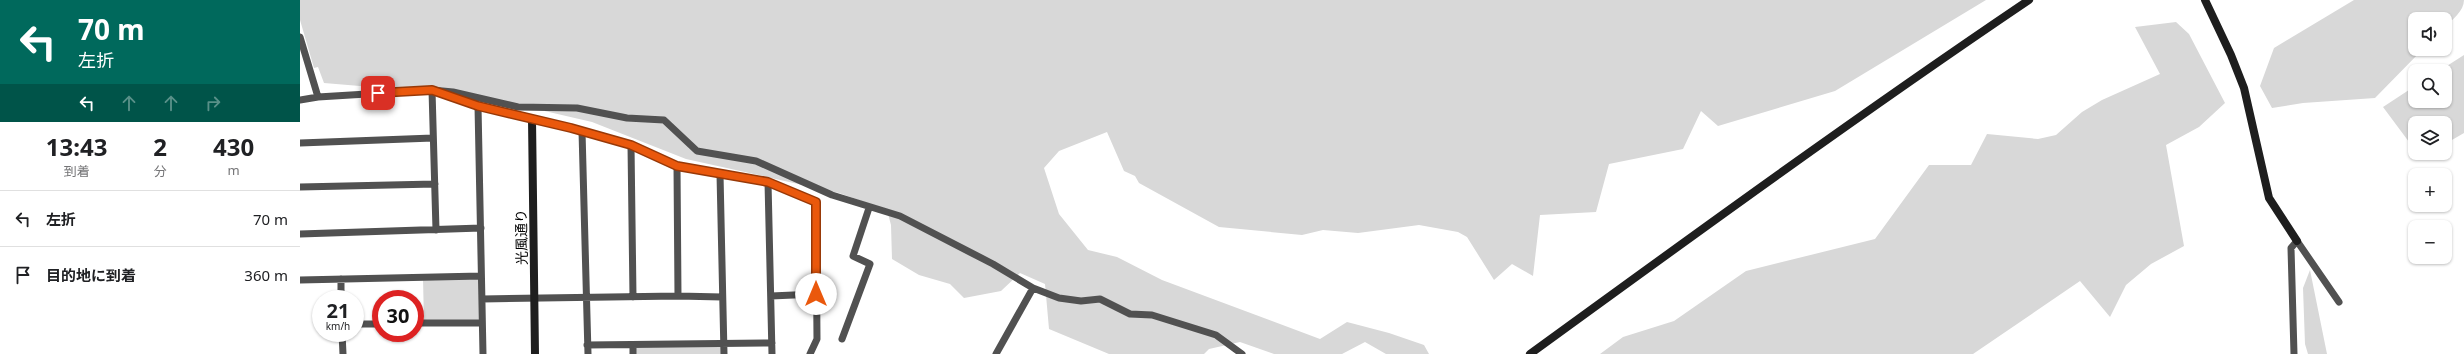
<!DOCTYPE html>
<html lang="ja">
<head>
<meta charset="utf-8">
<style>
  :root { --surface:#fff; --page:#f6f6f6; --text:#202124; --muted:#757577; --line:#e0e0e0 }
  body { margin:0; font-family:"Noto Sans","Noto Sans JP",sans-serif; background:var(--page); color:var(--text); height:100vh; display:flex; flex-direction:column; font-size:15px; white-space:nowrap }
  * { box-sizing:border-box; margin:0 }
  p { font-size:13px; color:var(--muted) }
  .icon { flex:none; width:22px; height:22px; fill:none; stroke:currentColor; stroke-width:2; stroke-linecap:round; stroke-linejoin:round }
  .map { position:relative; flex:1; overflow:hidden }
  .side { display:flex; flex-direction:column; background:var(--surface); width:300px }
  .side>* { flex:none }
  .top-card { background:#00695c; color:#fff; overflow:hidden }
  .controls { position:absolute; left:2108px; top:12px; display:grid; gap:8px }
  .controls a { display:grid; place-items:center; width:44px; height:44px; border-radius:8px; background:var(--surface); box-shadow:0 1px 3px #0004; font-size:20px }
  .speed { position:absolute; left:12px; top:290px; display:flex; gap:8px; font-size:20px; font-weight:700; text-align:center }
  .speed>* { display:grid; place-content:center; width:52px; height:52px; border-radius:50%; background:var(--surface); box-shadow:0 1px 3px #0004; line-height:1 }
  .speed small { font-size:10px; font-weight:400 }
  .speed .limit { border:6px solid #d22; background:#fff; color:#111 }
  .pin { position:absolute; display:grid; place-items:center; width:34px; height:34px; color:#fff; margin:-17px; border-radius:8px; box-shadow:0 2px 6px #0006 }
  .me { position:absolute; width:44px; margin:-22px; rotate:0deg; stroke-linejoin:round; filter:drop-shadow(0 0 3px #0008) }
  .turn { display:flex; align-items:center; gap:14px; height:84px; padding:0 12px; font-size:18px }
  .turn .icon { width:52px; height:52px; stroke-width:2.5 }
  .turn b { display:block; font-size:28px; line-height:34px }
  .lanes { display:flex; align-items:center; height:38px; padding:0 12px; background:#0003; justify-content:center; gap:20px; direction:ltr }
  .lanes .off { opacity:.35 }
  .eta { display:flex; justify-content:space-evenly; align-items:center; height:68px; text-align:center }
  .eta b { font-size:24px; font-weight:700; line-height:28px }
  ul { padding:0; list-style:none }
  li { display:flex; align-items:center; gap:12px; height:56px; padding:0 12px; border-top:1px solid var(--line) }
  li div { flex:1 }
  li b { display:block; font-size:15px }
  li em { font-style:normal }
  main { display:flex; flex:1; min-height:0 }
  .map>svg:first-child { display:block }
</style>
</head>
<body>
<main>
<section class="side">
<div class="top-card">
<div class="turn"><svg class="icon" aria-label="left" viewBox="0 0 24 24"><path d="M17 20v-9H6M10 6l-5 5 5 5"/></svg><div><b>70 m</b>左折</div></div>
<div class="lanes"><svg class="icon" aria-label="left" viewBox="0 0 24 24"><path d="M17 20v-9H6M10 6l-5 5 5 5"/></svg><svg class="icon off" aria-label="ahead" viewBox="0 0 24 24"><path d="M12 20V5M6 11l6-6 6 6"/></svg><svg class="icon off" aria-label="ahead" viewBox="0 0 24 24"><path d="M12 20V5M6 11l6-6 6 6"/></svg><svg class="icon off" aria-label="right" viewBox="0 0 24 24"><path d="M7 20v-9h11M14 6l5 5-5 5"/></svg></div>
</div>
<div class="eta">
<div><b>13:43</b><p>到着</p></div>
<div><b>2</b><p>分</p></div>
<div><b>430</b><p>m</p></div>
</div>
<ul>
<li><svg class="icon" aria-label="left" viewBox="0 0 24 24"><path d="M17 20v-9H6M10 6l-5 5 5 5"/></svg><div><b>左折</b></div><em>70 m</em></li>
<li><svg class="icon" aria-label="arrive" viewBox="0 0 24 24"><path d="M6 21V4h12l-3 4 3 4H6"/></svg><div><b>目的地に到着</b></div><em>360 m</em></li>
</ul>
</section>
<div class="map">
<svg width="2164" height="354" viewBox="0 0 2164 354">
  <rect width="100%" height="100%" fill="#fff"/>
  <path fill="#d8d8d8" d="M 0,0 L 1686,0 L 1535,91 L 1418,126 L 1401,111 L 1383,149 L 1309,164 L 1296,212 L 1240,215 L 1233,276 L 1212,264 L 1194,280 L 1167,237 L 1158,232 L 1119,225 L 1058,233 L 1023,230 L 1002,235 L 919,227 L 839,183 L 835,176 L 824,171 L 807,132 L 759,151 L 744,168 L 759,214 L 788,250 L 817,257 L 862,280 L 1020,339 L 1047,322 L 1089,333 L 1124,345 L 1129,354 L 1086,354 L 1065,342 L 1042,354 L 974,354 L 940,342 L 909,349 L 904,354 L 809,354 L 749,329 L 745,284 L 720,273 L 701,291 L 664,298 L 650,284 L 619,275 L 592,259 L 591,225 L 587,210 L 539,193 L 386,159 L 292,122 L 180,96 L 24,83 L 18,67 L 14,68 L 0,20 Z
    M 2054,0 L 2164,0 C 2164,11 2152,20 2145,27 L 2145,19 L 2115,19 L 2115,49 L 2123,49 L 2075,98 L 2003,103 L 1972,108 L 1960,86 L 1974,48 Z
    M 1876,22 L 1889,34 L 1925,103 L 1899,127 L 1866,145 L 1884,246 L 1851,264 L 1826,285 L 1810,317 L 1780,281 L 1673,354 L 1300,354 L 1323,337 L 1374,321 L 1446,271 L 1575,239 L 1629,165 L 1671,165 L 1687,134 L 1738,139 L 1756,135 L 1782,112 L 1802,100 L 1860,74 L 1835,27 Z
    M 2164,55 L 2164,133 L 2145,144 L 2145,123 L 2115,123 L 2115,150 L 2083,107 L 2115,86 L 2115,101 L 2145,101 L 2145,71 L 2139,71 Z
    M 2010,270 L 2027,354 L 2008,354 L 2005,344 L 2003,288 Z
    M 181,276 L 182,323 L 124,323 L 123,278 Z
    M 424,344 L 424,354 L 333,354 L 333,345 Z"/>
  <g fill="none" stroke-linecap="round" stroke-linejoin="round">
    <path stroke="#515151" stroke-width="7" d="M 0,37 L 18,97
      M 132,90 L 136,230
      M 144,94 L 178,106 L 259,125 L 331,145 L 377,166 L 468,182 L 516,202 L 517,339 L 510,354
      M 0,100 L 18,97 L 132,90 L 153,92 L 218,107 L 277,108 L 327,118 L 364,120 L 397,151 L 456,161 L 532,195 L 600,216 L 693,264 L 733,288 L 759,298 L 781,301 L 800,299 L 830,314 L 852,315 L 916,335 L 942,354
      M 178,106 L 183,354
      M 282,131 L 288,354
      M 0,143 L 133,138
      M 331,145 L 333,297
      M 377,166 L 378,296
      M 420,174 L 424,354
      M 468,182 L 472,354
      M 0,187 L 135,184
      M 0,234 L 181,228
      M 41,279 L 41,299
      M 0,280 L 181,276
      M 471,296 L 516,294
      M 182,299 L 378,296 L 422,297
      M 115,323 L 182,323
      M 55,324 L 81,324
      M 42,333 L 43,354
      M 542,339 L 570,264 L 553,256 L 569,208
      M 287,345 L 472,343
      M 333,345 L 333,354
      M 696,354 L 733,288
      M 1994,354 L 1991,248 L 1997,241 L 2039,302"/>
    <path stroke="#1e1e1e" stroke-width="8" d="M 1905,0 L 1931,55 L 1944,88 L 1969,198 L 1997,241
      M 232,119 L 235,354
      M 1230,354 C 1395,234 1560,114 1729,0"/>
  </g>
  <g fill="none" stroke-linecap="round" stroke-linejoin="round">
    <g stroke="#983908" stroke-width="10">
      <path id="route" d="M 78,93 L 132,90 L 178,106 L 271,128 L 331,145 L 377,166 L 468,182 L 516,202 L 516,294"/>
    </g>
    <use href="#route" stroke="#ea580c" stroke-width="7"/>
  </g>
  <g text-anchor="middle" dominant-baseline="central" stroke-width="3" stroke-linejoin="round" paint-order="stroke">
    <g font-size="14" fill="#000" stroke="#fff">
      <text transform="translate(221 237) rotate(-91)">光風通り</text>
    </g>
  </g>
</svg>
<div class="controls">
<a><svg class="icon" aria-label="sound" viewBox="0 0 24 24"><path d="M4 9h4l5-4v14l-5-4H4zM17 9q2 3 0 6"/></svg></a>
<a><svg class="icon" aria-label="search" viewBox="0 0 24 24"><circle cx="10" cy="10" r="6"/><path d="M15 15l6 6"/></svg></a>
<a><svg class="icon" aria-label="layers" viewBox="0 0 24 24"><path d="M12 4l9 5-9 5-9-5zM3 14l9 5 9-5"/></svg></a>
<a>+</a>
<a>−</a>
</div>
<div class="speed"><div>21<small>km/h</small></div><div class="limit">30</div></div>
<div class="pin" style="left:78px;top:93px;background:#d93025"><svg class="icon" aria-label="arrive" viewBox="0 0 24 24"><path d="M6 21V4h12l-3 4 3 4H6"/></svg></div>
<svg class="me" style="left:516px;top:294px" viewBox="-20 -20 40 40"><circle r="19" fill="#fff"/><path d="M0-13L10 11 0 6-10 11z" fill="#ea580c"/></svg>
</div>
</main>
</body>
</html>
